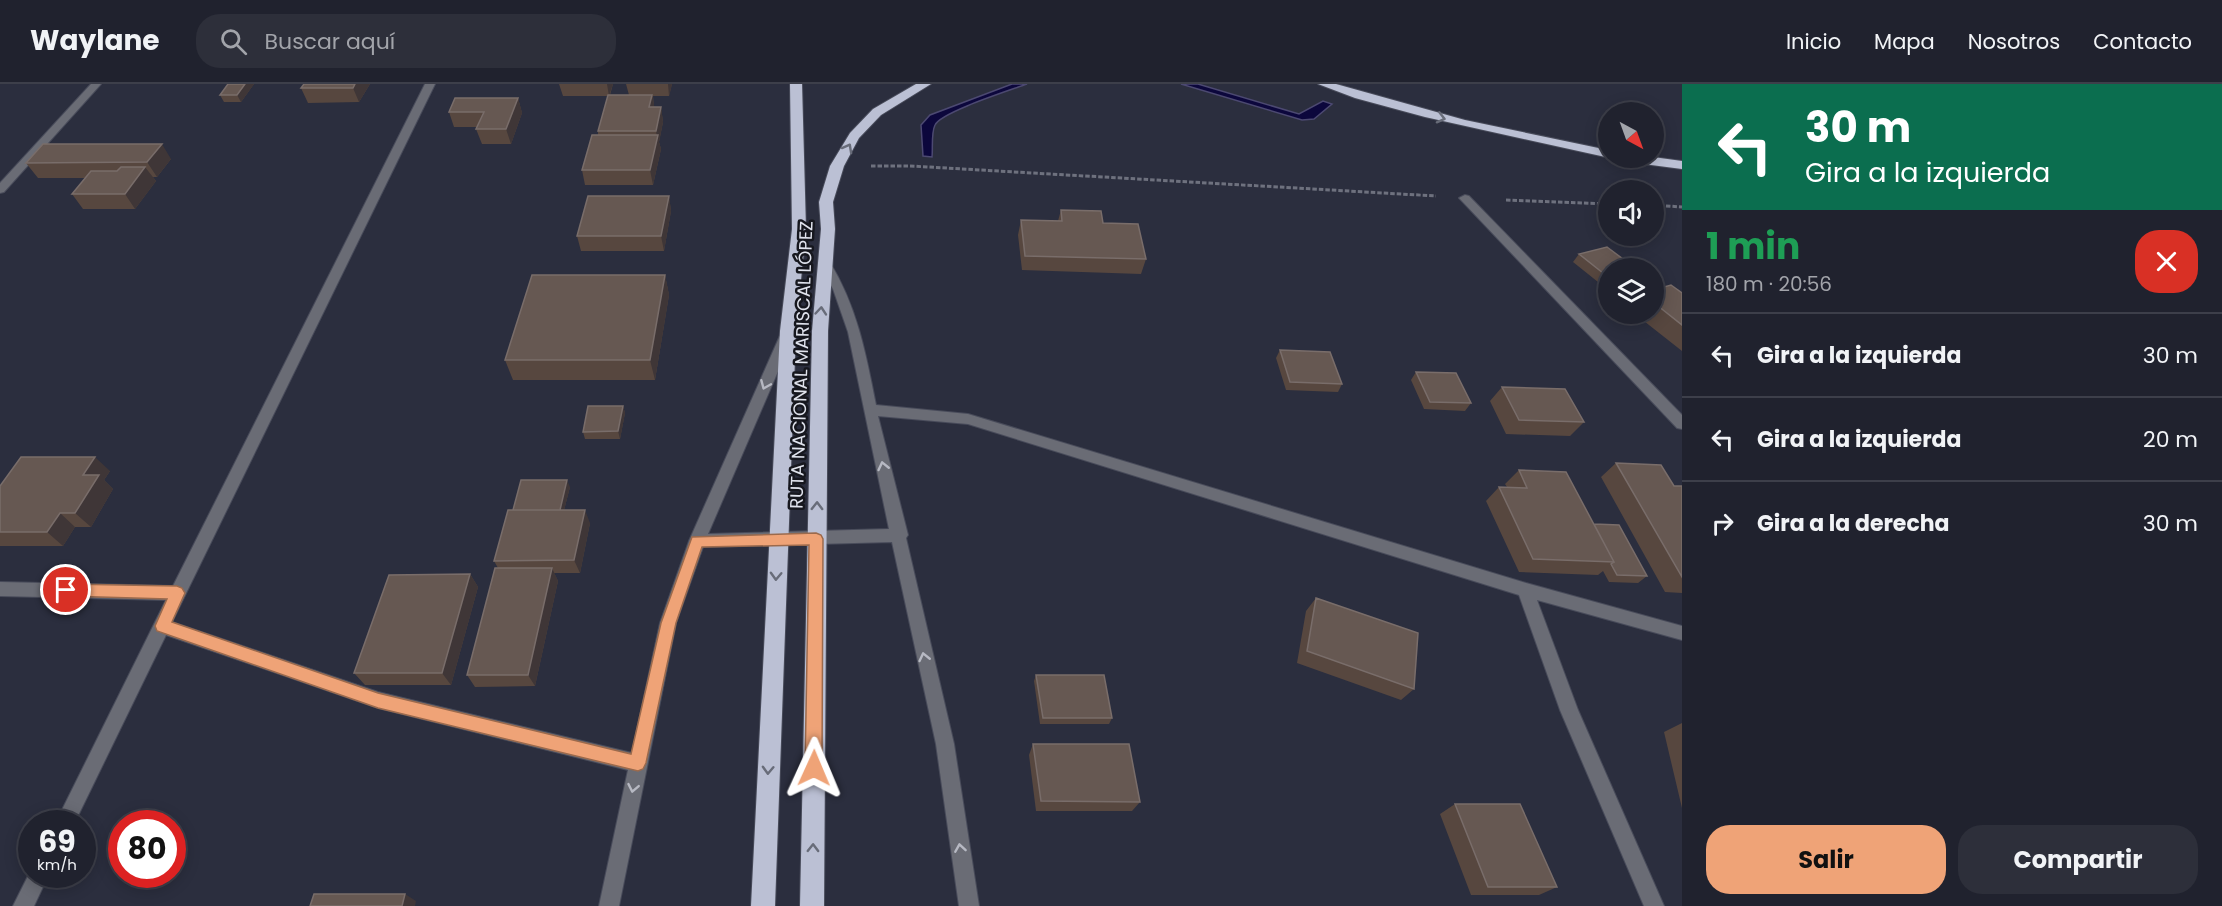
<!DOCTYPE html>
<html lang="es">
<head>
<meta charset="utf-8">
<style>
  :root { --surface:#20222e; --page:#2d2f3a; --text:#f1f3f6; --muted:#a2a4aa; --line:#3d3f4a; --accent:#efa377 }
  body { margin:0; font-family:Poppins,sans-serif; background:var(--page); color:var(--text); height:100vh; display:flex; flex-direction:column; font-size:22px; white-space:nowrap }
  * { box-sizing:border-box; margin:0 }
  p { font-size:20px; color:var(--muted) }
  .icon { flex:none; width:33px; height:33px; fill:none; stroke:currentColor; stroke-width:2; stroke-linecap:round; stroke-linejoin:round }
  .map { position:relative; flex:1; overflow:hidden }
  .sheet { display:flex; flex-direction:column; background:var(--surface); width:540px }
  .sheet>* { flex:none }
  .guide { background:#0b6e4f; color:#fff; overflow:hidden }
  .needle { width:39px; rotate:139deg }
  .buttons { position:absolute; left:1598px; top:18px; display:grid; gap:12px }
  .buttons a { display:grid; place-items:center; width:66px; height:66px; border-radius:50%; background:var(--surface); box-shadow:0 3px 15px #0003,0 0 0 2px var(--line); font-size:30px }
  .speed { position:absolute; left:18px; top:726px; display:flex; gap:12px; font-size:30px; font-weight:700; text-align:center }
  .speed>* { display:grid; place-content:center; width:78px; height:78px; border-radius:50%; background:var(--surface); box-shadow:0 3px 15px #0003,0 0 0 2px var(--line); line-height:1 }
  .speed small { font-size:15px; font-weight:400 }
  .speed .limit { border:9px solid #d22; background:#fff; color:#111 }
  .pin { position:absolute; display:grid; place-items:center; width:51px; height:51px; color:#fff; margin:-26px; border:3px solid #fff; border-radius:50%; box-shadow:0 2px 6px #0007 }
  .me { position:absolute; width:66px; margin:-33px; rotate:1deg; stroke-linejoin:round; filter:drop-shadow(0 0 4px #0008) }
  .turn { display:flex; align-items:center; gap:21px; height:126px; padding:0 24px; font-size:27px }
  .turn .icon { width:78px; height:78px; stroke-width:2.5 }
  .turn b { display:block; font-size:42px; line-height:51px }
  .round { display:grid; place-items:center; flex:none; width:63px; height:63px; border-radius:24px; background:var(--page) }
  .headline { display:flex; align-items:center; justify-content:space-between; height:102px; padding:0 24px }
  h1 { font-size:36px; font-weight:700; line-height:45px; color:#1e9e55 }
  .action { display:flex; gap:12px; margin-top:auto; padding:12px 24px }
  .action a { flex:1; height:69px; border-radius:24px; background:var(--accent); color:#111; font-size:24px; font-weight:700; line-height:69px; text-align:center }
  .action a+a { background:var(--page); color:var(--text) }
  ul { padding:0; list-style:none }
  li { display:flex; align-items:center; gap:18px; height:84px; padding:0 24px; border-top:2px solid var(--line) }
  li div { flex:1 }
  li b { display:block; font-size:22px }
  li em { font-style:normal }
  header { display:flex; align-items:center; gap:36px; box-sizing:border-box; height:84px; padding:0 30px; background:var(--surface); border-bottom:2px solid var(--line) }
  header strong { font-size:28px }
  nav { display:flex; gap:33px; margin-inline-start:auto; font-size:21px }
  .search { width:420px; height:54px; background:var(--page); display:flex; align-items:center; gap:15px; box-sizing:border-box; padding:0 21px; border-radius:24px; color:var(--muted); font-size:22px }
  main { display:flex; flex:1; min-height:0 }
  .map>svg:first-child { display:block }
</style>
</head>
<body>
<header>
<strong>Waylane</strong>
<div class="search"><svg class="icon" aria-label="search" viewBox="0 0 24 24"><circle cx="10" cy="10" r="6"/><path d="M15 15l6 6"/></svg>Buscar aquí</div>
<nav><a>Inicio</a><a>Mapa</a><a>Nosotros</a><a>Contacto</a></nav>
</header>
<main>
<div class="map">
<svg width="1682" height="822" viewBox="0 0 1682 822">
  <rect width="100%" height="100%" fill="#2b2e3e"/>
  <path fill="#0c073c" stroke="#4c4971" stroke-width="1.5" d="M 1012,0 L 1027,0 C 1011,6 941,28 935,41 C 931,49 933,64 932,73 L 923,72 L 921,41 L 930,31 Z
    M 1181,0 L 1198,0 L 1299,30 L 1323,17 L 1332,20 L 1314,35 L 1302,36 Z"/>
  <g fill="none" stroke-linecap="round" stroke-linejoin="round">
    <g stroke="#484b5a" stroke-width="2">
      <path id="street" d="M 91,0 L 101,0 L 4,108 L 0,109 L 0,99 Z
        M 425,0 L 435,0 L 172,538 L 378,608 L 632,669 L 660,539 L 689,457 L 782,247 L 787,245 L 794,250 L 708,450 L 889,445 L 848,248 L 833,205 L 819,180 L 825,176 L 829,177 C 857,222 866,270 876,321 L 968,330 L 1526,499 L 1682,542 L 1682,556 L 1537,516 L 1578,626 L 1664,822 L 1644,822 L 1560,626 L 1519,511 L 968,340 L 878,332 L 908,451 L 906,454 L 954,660 L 979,822 L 959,822 L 936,660 L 892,458 L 703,463 L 676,539 L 619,822 L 599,822 L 628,686 L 378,624 L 166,551 L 74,740 L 55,740 L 166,516 L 0,512 L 0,498 L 173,502 Z
        M 1465,111 L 1469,112 L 1682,331 L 1682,345 L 1677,344 L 1461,116 L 1459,114 Z
        M 32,784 L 32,790 L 49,790 L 34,822 L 13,822 Z"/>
    </g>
    <g stroke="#484b5a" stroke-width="2">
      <path id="highway" d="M 790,0 L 802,0 L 806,145 L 796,247 L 775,822 L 751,822 L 780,247 L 792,145 Z
        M 916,0 L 931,0 L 881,31 L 859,54 L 844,82 L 833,118 L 835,145 L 828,247 L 824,822 L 800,822 L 812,247 L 821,145 L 819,118 L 830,82 L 850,49 L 873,25 Z
        M 1318,0 L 1336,0 L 1465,36 L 1608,66 L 1610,74 L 1425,33 L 1355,14 Z
        M 1653,73 L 1682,77 L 1682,85 L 1628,78 L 1621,74 Z"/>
    </g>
    <path stroke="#6e717e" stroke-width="3" stroke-dasharray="4.5 2" stroke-linecap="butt" d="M 871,82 L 910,82 L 1436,112
      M 1506,116 L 1608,120
      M 1653,121 L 1682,123"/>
    <use href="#street" fill="#6a6c75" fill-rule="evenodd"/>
    <use href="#highway" fill="#bbc0d4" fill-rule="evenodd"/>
  </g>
  <path fill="#57473f" d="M 228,0 L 254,0 L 241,18 L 224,18 L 220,11 Z
    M 370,0 L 359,18 L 308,19 L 301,4 Z
    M 559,0 L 613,0 L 610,11 L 629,11 L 626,0 L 672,0 L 669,12 L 653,12 L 654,23 L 661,23 L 663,38 L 659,58 L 661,65 L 653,101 L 585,101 L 582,86 L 598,51 L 598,47 L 608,12 L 563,12 Z
    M 518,14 L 522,29 L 511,60 L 482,60 L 476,45 L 477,43 L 454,43 L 449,28 Z
    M 171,75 L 157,93 L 153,93 L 156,97 L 135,125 L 83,125 L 72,110 L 85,94 L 38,94 L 26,79 Z
    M 669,112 L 671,127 L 664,167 L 581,167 L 577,152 Z
    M 1061,126 L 1103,139 L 1146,175 L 1141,190 L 1022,186 L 1018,151 L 1021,136 L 1058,137 Z
    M 1579,170 L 1608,184 L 1608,206 L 1573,178 Z
    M 665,191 L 669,211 L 655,296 L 513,296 L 505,276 Z
    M 1653,198 L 1658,202 L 1654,206 L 1682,209 L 1682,267 L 1635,230 L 1653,230 Z
    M 1280,266 L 1342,300 L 1338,308 L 1286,306 L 1276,274 Z
    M 1416,288 L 1471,319 L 1465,327 L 1424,325 L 1411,296 Z
    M 1502,303 L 1584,338 L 1570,352 L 1506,350 L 1490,317 Z
    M 623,322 L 625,329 L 620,355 L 585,355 L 583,348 Z
    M 1616,379 L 1674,402 L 1682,402 L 1682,509 L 1665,508 L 1601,393 Z
    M 1519,386 L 1594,440 L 1647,492 L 1638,499 L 1609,498 L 1603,487 L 1598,491 L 1519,488 L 1486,417 L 1499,403 L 1507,403 L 1505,400 Z
    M 110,387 L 104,396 L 113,405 L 91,443 L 75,443 L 63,462 L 0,462 L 0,402 Z
    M 570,403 L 564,426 L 590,439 L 580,489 L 554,489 L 558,497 L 535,602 L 475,603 L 467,591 L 498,484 L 494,477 L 513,426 Z
    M 470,490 L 478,503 L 451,601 L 365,601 L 354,589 Z
    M 1316,514 L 1414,605 L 1401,616 L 1297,579 L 1306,527 Z
    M 1036,591 L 1112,634 L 1109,640 L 1040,640 L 1034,597 Z
    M 1682,639 L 1682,724 L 1664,648 Z
    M 1033,660 L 1140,718 L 1132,727 L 1036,727 L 1029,671 Z
    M 1455,720 L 1557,803 L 1539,811 L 1471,811 L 1440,730 Z"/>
  <path fill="#3f3637" d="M 245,0 L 254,0 L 241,18 L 237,11 Z
    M 355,0 L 370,0 L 359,18 L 353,4 Z
    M 607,0 L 613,0 L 609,12 Z
    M 668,0 L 672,0 L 669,12 Z
    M 652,11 L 655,26 L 649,23 Z
    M 518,14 L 522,29 L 511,60 L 506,45 Z
    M 661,23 L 663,38 L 659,58 L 661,65 L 653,101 L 650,86 L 657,54 L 656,47 Z
    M 162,60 L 171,75 L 157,93 L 147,78 Z
    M 145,83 L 156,97 L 135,125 L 125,110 Z
    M 669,112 L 671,127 L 664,167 L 661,152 Z
    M 665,191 L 669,211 L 655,296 L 650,276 Z
    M 623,322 L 625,329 L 620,355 L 618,347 Z
    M 95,373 L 110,387 L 104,396 L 113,405 L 91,443 L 75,429 L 83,391 Z
    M 567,396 L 570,403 L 561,438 L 558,431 Z
    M 585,426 L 590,439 L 580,489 L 574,476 Z
    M 60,429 L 75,443 L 63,462 L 47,448 Z
    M 552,484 L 558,497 L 535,602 L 528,591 Z
    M 470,490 L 478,503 L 451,601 L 442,589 Z
    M 405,810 L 416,817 L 415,822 L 402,822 Z"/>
  <path fill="#665852" stroke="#796d6a" stroke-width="1.5" d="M 228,0 L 245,0 L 237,11 L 220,11 Z
    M 304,0 L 355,0 L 353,4 L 301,4 Z
    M 608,11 L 652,11 L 649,23 L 661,23 L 656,47 L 598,47 Z
    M 455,14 L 518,14 L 506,45 L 476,45 L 484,28 L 449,28 Z
    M 592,51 L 658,51 L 650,86 L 582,86 Z
    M 43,60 L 162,60 L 147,78 L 26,79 Z
    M 121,83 L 145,83 L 125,110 L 72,110 L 91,87 L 117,87 Z
    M 588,112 L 669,112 L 661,152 L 577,152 Z
    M 1061,126 L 1101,127 L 1103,139 L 1138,140 L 1146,175 L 1025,172 L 1021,136 L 1062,137 Z
    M 1607,163 L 1635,184 L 1608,184 L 1608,193 L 1579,170 Z
    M 532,191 L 665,191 L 650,276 L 505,276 Z
    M 1653,198 L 1658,202 L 1653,203 Z
    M 1671,201 L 1682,209 L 1682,241 L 1653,218 L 1653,206 Z
    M 1280,266 L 1330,268 L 1342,300 L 1290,298 Z
    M 1416,288 L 1456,289 L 1471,319 L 1430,318 Z
    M 1502,303 L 1565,305 L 1584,338 L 1519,336 Z
    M 588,322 L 623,322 L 618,347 L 583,348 Z
    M 21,373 L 95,373 L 83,391 L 99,391 L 75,429 L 60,429 L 47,448 L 0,448 L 0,402 Z
    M 1616,379 L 1661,381 L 1674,402 L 1682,402 L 1682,493 Z
    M 1519,386 L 1566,388 L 1614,478 L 1533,475 L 1499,403 L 1527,404 Z
    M 521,396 L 567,396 L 560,426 L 513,426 Z
    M 508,426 L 585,426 L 574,476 L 494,477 Z
    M 1594,440 L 1619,441 L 1647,492 L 1617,491 L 1611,480 L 1614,478 Z
    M 495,484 L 552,484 L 528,591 L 467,591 Z
    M 470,490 L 442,589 L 354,589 L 389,491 Z
    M 1316,514 L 1418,549 L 1414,605 L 1307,567 Z
    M 1036,591 L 1104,591 L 1112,634 L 1043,634 Z
    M 1033,660 L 1129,660 L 1140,718 L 1041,717 Z
    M 1455,720 L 1520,720 L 1557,803 L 1488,803 Z
    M 314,810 L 405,810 L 402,822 L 310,822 Z"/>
  <defs><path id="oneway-chevron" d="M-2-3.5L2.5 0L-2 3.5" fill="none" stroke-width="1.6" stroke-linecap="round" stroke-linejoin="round" transform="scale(1.5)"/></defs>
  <g stroke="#686c79">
    <use href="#oneway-chevron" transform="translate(1441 34) rotate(14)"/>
    <use href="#oneway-chevron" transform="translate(848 64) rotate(-61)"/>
    <use href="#oneway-chevron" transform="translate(821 227) rotate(-85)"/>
    <use href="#oneway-chevron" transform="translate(817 422) rotate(-89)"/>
    <use href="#oneway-chevron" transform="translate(776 492) rotate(92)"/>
    <use href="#oneway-chevron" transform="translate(768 686) rotate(92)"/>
    <use href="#oneway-chevron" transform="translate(813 764) rotate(-89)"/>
  </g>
  <g stroke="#b7b9c3">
    <use href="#oneway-chevron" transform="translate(765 301) rotate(113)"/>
    <use href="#oneway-chevron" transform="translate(883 382) rotate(-103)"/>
    <use href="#oneway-chevron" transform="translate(924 573) rotate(-103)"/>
    <use href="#oneway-chevron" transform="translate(633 704) rotate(101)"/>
    <use href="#oneway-chevron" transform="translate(960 764) rotate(-99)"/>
  </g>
  <path fill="#efa377" stroke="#9b6a4d" stroke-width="1.5" d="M 816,449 L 821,451 L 823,455 L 822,684 L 820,690 L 814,692 L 808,690 L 805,684 L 809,461 L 702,463 L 676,539 L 646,679 L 643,685 L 638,687 L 378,624 L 157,547 L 155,542 L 167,515 L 66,512 L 61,511 L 59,506 L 61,502 L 66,500 L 177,502 L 182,504 L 185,509 L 172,538 L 378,609 L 631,670 L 661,539 L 692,453 Z"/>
  <g text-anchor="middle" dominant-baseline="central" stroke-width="5" stroke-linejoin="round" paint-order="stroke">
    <g font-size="18" fill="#e0e3ed" stroke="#16171e">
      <text transform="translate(801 281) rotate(-88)">RUTA NACIONAL MARISCAL LÓPEZ</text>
    </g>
  </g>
</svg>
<div class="buttons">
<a><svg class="needle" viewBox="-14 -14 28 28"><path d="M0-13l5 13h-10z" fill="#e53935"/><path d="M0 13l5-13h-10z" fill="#a2a4aa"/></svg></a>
<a><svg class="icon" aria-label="sound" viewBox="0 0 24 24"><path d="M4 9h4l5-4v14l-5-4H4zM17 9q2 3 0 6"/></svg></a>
<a><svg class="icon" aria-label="layers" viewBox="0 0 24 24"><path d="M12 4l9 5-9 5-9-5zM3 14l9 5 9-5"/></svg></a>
</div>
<div class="speed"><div>69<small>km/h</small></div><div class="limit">80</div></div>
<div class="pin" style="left:66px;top:506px;background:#d93025"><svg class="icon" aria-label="arrive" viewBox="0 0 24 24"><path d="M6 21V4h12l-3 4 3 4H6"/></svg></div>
<svg class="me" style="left:814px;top:684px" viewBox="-20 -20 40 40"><path d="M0-17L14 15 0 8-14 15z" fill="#efa377" stroke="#fff" stroke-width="4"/></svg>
</div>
<section class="sheet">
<div class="guide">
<div class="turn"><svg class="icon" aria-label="left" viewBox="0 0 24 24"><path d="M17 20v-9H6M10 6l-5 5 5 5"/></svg><div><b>30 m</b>Gira a la izquierda</div></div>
</div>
<div class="headline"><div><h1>1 min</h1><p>180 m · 20:56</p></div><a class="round" style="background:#d93025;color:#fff"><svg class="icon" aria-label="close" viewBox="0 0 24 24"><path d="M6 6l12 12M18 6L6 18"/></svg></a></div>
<ul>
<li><svg class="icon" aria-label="left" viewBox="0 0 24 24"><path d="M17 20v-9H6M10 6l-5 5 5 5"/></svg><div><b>Gira a la izquierda</b></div><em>30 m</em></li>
<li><svg class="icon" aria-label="left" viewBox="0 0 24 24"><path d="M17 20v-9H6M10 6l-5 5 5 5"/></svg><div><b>Gira a la izquierda</b></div><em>20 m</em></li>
<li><svg class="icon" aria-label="right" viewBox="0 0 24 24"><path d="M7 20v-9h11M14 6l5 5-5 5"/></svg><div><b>Gira a la derecha</b></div><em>30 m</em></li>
</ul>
<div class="action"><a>Salir</a><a>Compartir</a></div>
</section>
</main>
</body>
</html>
